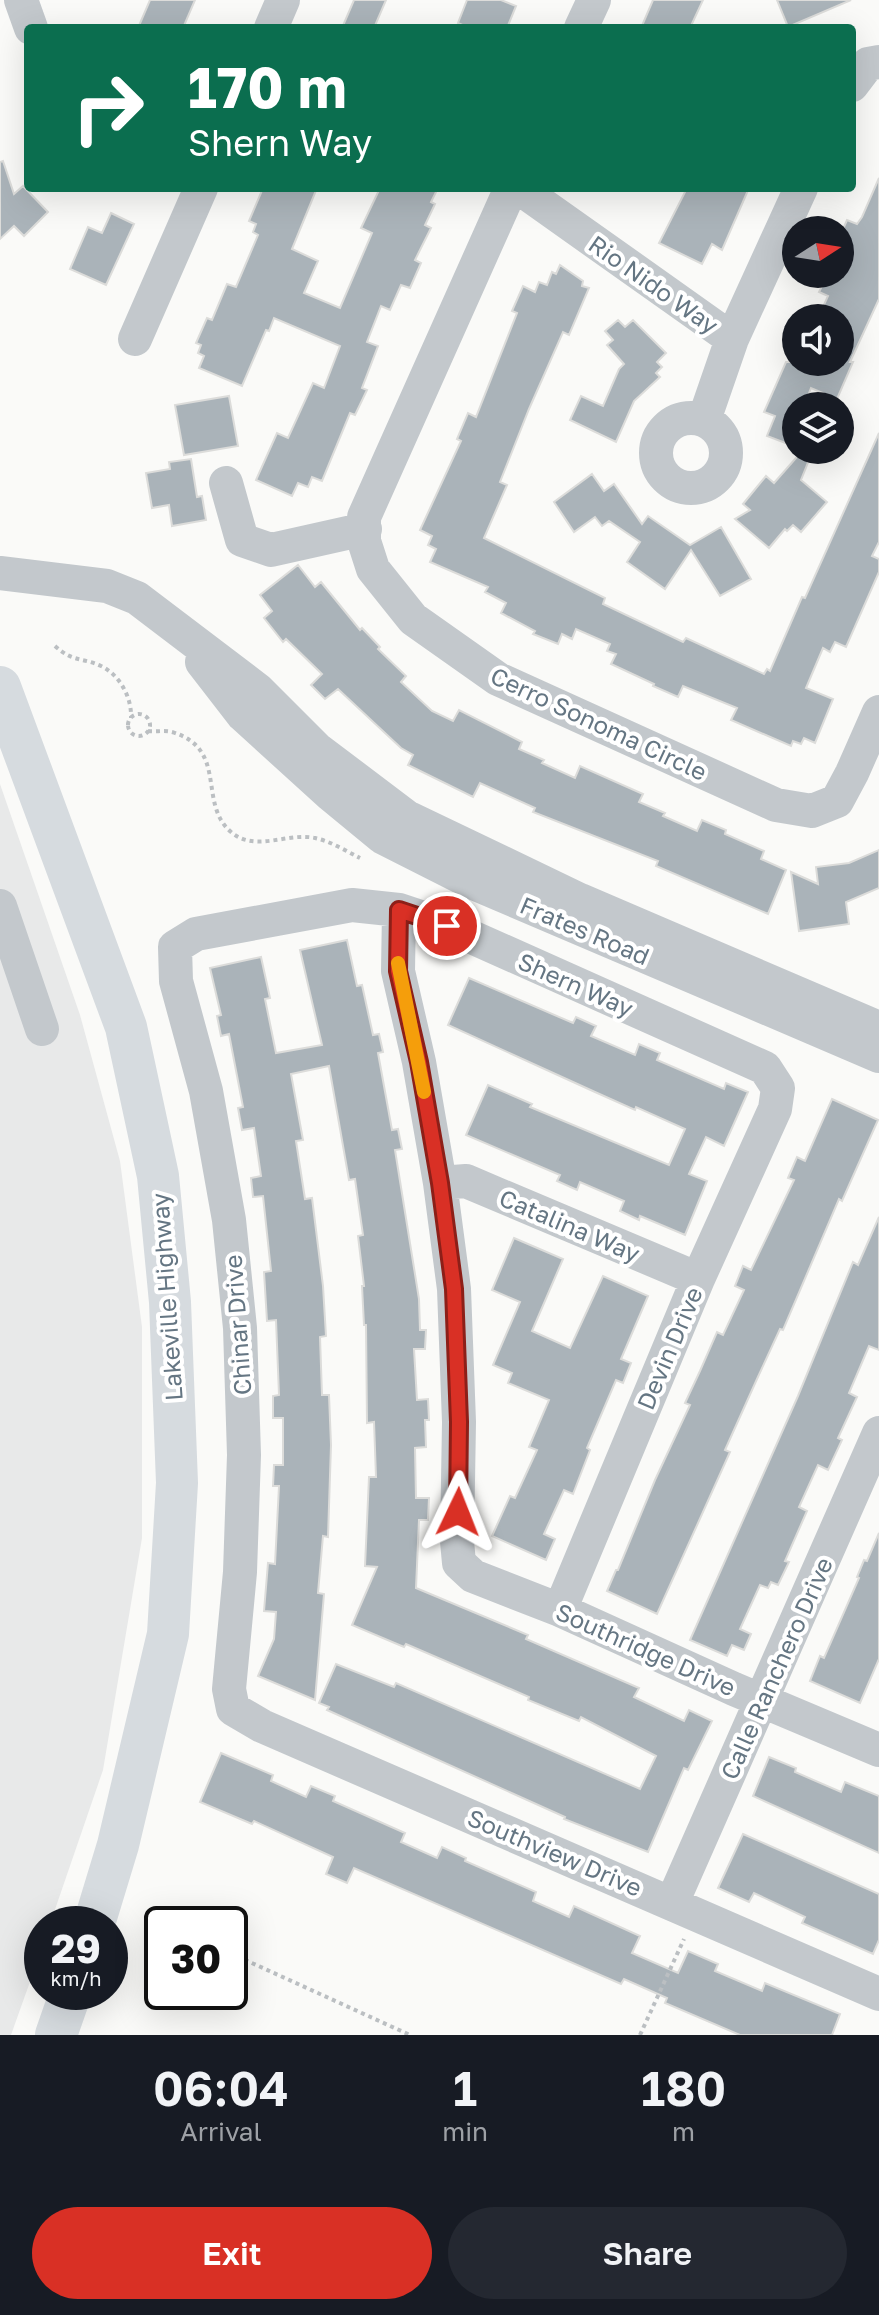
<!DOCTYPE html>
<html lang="en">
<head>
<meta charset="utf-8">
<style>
  :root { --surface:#171b24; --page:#242831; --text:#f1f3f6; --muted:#9ea1a6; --accent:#d93025 }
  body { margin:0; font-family:"Golos Text",sans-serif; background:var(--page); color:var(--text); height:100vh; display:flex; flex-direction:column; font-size:30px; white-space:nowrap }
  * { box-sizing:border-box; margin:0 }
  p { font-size:26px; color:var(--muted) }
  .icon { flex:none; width:44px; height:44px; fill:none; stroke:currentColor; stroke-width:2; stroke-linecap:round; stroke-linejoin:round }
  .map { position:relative; height:2035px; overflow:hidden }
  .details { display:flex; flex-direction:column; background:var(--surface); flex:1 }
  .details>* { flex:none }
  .guide { position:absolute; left:24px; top:24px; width:832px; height:168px; border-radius:8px; box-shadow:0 8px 32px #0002; background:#0b6e4f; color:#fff; overflow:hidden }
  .needle { width:52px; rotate:78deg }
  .controls { position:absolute; left:782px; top:216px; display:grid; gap:16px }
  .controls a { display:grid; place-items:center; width:72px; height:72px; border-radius:50%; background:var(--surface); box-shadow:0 8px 32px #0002; font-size:40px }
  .speed { position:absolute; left:24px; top:1906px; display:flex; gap:16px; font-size:40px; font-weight:700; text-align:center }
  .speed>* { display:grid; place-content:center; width:104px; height:104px; border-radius:50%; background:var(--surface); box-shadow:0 8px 32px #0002; line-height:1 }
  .speed small { font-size:20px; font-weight:400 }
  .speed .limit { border:4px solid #111; border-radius:12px; background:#fff; color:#111 }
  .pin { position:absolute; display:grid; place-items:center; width:68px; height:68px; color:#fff; margin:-34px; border:4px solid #fff; border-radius:50%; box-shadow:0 2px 8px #0007 }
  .me { position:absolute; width:88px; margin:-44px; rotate:2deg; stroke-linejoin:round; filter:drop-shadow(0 0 6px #0008) }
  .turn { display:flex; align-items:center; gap:28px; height:168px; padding:0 32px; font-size:36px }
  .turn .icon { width:104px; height:104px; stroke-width:2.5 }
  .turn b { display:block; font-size:56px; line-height:68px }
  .eta { display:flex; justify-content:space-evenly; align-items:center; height:136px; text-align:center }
  .eta b { font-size:48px; font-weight:600; line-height:56px }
  .action { display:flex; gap:16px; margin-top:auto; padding:16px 32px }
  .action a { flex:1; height:92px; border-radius:48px; background:var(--accent); color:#fff; font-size:32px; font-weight:600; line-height:92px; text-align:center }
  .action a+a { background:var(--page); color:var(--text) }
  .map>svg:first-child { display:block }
</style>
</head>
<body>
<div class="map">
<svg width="879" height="2035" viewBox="0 0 879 2035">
  <rect width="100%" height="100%" fill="#fafaf8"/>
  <path fill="#e8e9e9" d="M 0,784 L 80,1015 L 120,1161 L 142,1327 L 142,1538 L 103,1770 L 50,1924 L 42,1924 L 42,1948 L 11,2035 L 0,2035 Z"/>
  <path fill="#aab3b9" stroke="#dcdcda" stroke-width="2" d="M 150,0 L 195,0 L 183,28 L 138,28 Z
    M 354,0 L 386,0 L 374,28 L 342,28 Z
    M 467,0 L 501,0 L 516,6 L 507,28 L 469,28 L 458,23 Z
    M 653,0 L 703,0 L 690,28 L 641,28 Z
    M 777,0 L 851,0 L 788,27 Z
    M 3,161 L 14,194 L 23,186 L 48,212 L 24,236 L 14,226 L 0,239 L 0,162 Z
    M 879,178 L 879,299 L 850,362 L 853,362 L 837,399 L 811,388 L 804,406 L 796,406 L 796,447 L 767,436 L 775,416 L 764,412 L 786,362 L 840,362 L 840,318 L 818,318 L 828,296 L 819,292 L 828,274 L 840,274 L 840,236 L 847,220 L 857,224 L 862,217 Z
    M 263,188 L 317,188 L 292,249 L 318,261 L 304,293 L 340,308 L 372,233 L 361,228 L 380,188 L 438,188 L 431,202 L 435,204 L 425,225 L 431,228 L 415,260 L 421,263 L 410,288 L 401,285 L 390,310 L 381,306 L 367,342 L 378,346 L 362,388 L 367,390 L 355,415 L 350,413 L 322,481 L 312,477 L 308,487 L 298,483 L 292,496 L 256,480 L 277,433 L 288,438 L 313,383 L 324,388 L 340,346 L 274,318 L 269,331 L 266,330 L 242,386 L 199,368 L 204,356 L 198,353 L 201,345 L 196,343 L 207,318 L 212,320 L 227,284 L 236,287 L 258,235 L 253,232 L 256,224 L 249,221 Z
    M 687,188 L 749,188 L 722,250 L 712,244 L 702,264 L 659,243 Z
    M 111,213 L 134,224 L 106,285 L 70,269 L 88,227 L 102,233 Z
    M 560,265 L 583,281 L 582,286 L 589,288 L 569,335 L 563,332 L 529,409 L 500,482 L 507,485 L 484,538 L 605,598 L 603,604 L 683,642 L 686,638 L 764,674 L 767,669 L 770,671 L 802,597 L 805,598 L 879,433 L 879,542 L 872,556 L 879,559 L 879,572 L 846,647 L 835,642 L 830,652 L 823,648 L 806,688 L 833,699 L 815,743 L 804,738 L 801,744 L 793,741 L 791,746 L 731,720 L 737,708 L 683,686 L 678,697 L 653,686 L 654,684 L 611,664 L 616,654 L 607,651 L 610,644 L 576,629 L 572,639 L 562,634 L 558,644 L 533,634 L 535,631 L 501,613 L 506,603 L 485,592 L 488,587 L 430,562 L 436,549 L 428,545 L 432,536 L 420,530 L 461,441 L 457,439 L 468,413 L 476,417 L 517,313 L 512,311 L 523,286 L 535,292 L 539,282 L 547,285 L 552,272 L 556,274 Z
    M 618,320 L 625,327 L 633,320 L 666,353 L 657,362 L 662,367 L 656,373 L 660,377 L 634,401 L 616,442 L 570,420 L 581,396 L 603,406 L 619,369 L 624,364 L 607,345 L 613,340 L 605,331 Z
    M 229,396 L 238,446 L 184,455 L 175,405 Z
    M 803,450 L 813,450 L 801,480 L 827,502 L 801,532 L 793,525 L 787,531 L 785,529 L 769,548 L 735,519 L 750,510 L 743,504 L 766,476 L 774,483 Z
    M 191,459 L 197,497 L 202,496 L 206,520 L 172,526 L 169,505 L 152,508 L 146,473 L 170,469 L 169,462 Z
    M 592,474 L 604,491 L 614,484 L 642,524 L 648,516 L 690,545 L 721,527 L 751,579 L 720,596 L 691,550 L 665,589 L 627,562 L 640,542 L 609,521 L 602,526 L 595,517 L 574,532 L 554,502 Z
    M 298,565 L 315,587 L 321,582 L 360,630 L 362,628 L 380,647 L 378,649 L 406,676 L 401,682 L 432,711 L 453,721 L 459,710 L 522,742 L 519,749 L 544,760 L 542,763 L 575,778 L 580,766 L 643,794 L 639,802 L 665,813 L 663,816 L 697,831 L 702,820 L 726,830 L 725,834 L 764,851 L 761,859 L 786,870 L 768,914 L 656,866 L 658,861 L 533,812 L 535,808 L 480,783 L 473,797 L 408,765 L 413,755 L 401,748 L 338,689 L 325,699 L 311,685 L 322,674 L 286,639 L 283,642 L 264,618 L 272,611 L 260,595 Z
    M 879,850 L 879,888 L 846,902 L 849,924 L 799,931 L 791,872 L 818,884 L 816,867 L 849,863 Z
    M 347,940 L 357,986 L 362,985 L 373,1035 L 379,1034 L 383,1052 L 378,1053 L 392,1130 L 398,1129 L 402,1149 L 395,1150 L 419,1299 L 420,1330 L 426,1330 L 425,1349 L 414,1349 L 417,1400 L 428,1399 L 429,1420 L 425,1420 L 426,1447 L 415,1448 L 416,1498 L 429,1498 L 428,1520 L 419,1520 L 416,1588 L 528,1635 L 526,1639 L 639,1688 L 634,1697 L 684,1721 L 689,1710 L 712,1721 L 688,1770 L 684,1768 L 648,1852 L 564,1819 L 565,1817 L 327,1710 L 329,1707 L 319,1703 L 336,1664 L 394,1687 L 396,1683 L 640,1789 L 656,1756 L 581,1717 L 579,1721 L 528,1700 L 529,1697 L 406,1644 L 404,1647 L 352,1625 L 377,1567 L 365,1566 L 369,1477 L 376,1477 L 374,1422 L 367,1423 L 366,1325 L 364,1325 L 362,1286 L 364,1286 L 358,1236 L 363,1235 L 355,1179 L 349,1180 L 329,1066 L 291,1074 L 303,1140 L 296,1141 L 305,1199 L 312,1198 L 323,1286 L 326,1336 L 320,1337 L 322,1395 L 329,1395 L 331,1445 L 328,1537 L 323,1536 L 318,1593 L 324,1594 L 315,1700 L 258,1676 L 274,1639 L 276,1612 L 264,1611 L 268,1563 L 275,1564 L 279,1486 L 273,1486 L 274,1465 L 283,1465 L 283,1418 L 273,1418 L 273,1396 L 279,1395 L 276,1320 L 267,1321 L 264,1272 L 271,1271 L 263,1196 L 253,1197 L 251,1178 L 261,1176 L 254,1128 L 242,1130 L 238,1108 L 243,1107 L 229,1034 L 221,1036 L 217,1016 L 221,1015 L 210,968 L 261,957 L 270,998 L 265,999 L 276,1053 L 322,1045 L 300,950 Z
    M 469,978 L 573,1023 L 576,1017 L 596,1026 L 591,1036 L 635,1055 L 639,1044 L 660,1053 L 657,1060 L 724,1089 L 726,1083 L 748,1092 L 724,1146 L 706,1137 L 689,1174 L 707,1181 L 685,1235 L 640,1216 L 639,1220 L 620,1211 L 624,1201 L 580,1182 L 577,1190 L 557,1181 L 560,1175 L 466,1135 L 488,1085 L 532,1104 L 530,1107 L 669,1165 L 685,1129 L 636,1107 L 635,1110 L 595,1092 L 448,1025 Z
    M 832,1099 L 878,1120 L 842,1201 L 839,1199 L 783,1330 L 780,1329 L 757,1379 L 725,1450 L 730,1452 L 657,1614 L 607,1591 L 616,1570 L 618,1570 L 655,1480 L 690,1405 L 685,1403 L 700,1371 L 717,1332 L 723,1335 L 744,1290 L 735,1286 L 743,1266 L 751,1270 L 794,1180 L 788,1178 L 797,1157 L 805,1161 Z
    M 879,1217 L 879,1350 L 869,1346 L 849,1393 L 857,1397 L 838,1438 L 842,1440 L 828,1470 L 818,1465 L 799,1507 L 807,1511 L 785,1561 L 789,1562 L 778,1585 L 771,1582 L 768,1588 L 760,1585 L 740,1629 L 751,1634 L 744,1650 L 732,1645 L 727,1656 L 690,1640 L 798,1396 L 853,1262 L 858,1265 Z
    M 514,1238 L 563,1259 L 532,1331 L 570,1348 L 603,1276 L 648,1296 L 621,1359 L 631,1363 L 623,1383 L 616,1380 L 587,1448 L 590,1450 L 573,1494 L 564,1490 L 544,1534 L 555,1539 L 546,1560 L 492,1536 L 510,1496 L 515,1498 L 537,1450 L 529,1447 L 549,1400 L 508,1383 L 512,1373 L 493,1365 L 520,1302 L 492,1290 Z
    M 879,1533 L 879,1659 L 860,1703 L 810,1681 L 820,1656 L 824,1658 L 859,1578 L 857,1577 L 864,1560 L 867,1561 Z
    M 221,1753 L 273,1775 L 271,1781 L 306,1797 L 311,1786 L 335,1796 L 333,1801 L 405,1833 L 401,1842 L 437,1858 L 442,1847 L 466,1858 L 465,1861 L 536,1892 L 533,1901 L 569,1917 L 574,1906 L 640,1936 L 632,1953 L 678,1973 L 688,1951 L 718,1964 L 715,1971 L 762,1991 L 765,1983 L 840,2014 L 832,2035 L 740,2035 L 665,2003 L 667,1998 L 624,1979 L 621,1984 L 354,1868 L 347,1883 L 326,1874 L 333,1857 L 254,1821 L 252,1824 L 200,1802 Z
    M 769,1757 L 796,1768 L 795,1772 L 841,1792 L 845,1782 L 879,1796 L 879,1853 L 753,1796 Z
    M 743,1834 L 879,1894 L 879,1940 L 873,1954 L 802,1923 L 805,1917 L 754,1893 L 749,1902 L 718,1888 Z"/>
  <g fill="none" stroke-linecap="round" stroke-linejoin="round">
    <path stroke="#bbbfc2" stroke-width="4" stroke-dasharray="4 4" stroke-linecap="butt" d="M 55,646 C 74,663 82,657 101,666 C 120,675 132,698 131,718
      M128 725a11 11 0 1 1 22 0a11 11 0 1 1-22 0Z
      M 148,731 C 156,732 164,730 172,732 C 229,749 197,803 231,832 C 255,853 287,832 315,838 C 330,841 346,851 360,858
      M 230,1953 L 410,2035
      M 640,2035 L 684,1939"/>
    <path stroke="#c3c8cc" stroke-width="34" d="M 21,0 L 31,28
      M 271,28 L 283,0
      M 581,28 L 594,0
      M 852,85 L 868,64 L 879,62
      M 511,188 L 364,517 L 364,541 L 373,569 L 413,619 L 498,679 L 776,805 L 812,811 L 837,801 L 852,773 L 879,712
      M 519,188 L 732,339
      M 135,339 L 201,188
      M656 453a35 35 0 1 1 70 0a35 35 0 1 1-70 0Z
      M 704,420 L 732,339 L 801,188
      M 226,483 L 242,540 L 271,550 L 365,529
      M 0,573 L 107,586 L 137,598 L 258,690 L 317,749 L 407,817 L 580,900 L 879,1028
      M 202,662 L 243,715 L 331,795 L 382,837 L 469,881 L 879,1056
      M 0,906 L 42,1029
      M 399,910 L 398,971 L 419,1062 L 440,1183 L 454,1289 L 459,1422 L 457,1541 L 459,1563 L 473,1576 L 560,1610 L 734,1689 L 879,1750
      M 440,1183 L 466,1181 L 698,1279
      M 560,1610 L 698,1279 L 775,1109 L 778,1088 L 765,1068 L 447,926 L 399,910 L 352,905 L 196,934 L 175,947 L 176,981 L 206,1091 L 229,1220 L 240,1328 L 244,1455 L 240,1572 L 229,1689 L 233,1709 L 262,1726 L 879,1994
      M 672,1903 L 879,1433"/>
    <path stroke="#d6dbdf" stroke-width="42" d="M 0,687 L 126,1027 L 158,1176 L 170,1302 L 177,1483 L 168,1634 L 118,1845 L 94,1924
      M 56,2035 L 71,1992"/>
  </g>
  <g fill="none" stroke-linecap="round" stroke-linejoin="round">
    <g stroke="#8d1f18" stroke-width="20">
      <path id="route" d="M 447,926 L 399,910 L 398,971 L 419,1062 L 440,1183 L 454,1289 L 459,1422 L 458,1512"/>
    </g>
    <use href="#route" stroke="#d93025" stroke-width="14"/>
    <path stroke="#f59e0b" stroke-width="14" d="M 398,963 L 424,1092"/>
  </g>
  <g text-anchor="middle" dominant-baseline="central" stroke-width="8" stroke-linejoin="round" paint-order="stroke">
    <g font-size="24" fill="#657683" stroke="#fff">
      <text transform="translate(654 284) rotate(35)">Rio Nido Way</text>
      <text transform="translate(599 723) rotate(25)">Cerro Sonoma Circle</text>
      <text transform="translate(585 930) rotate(23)">Frates Road</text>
      <text transform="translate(576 984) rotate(24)">Shern Way</text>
      <text transform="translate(570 1225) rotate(23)">Catalina Way</text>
      <text transform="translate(166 1297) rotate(-94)">Lakeville Highway</text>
      <text transform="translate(237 1325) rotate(-94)">Chinar Drive</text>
      <text transform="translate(669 1348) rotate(-67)">Devin Drive</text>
      <text transform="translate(646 1649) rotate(24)">Southridge Drive</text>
      <text transform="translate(776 1668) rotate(-66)">Calle Ranchero Drive</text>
      <text transform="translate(555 1852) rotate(23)">Southview Drive</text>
    </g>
  </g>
</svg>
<div class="controls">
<a><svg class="needle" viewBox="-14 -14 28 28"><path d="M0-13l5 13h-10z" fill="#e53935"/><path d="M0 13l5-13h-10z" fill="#9ea1a6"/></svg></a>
<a><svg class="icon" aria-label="sound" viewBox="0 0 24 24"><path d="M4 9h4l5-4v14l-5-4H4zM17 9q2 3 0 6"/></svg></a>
<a><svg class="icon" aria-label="layers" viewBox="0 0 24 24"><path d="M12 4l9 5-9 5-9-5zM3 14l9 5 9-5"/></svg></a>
</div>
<div class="speed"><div>29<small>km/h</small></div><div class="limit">30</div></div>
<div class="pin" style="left:447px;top:926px;background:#d93025"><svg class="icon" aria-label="arrive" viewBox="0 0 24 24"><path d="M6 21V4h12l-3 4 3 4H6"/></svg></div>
<svg class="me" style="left:458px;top:1512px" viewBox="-20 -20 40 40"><path d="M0-17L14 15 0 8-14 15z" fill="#d93025" stroke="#fff" stroke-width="4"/></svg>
<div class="guide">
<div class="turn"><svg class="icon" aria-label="right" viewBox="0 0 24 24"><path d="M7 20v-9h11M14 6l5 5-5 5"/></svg><div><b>170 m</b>Shern Way</div></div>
</div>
</div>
<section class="details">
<div class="eta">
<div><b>06:04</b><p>Arrival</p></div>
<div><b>1</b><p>min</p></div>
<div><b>180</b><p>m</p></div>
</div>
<div class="action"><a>Exit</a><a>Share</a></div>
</section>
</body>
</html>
